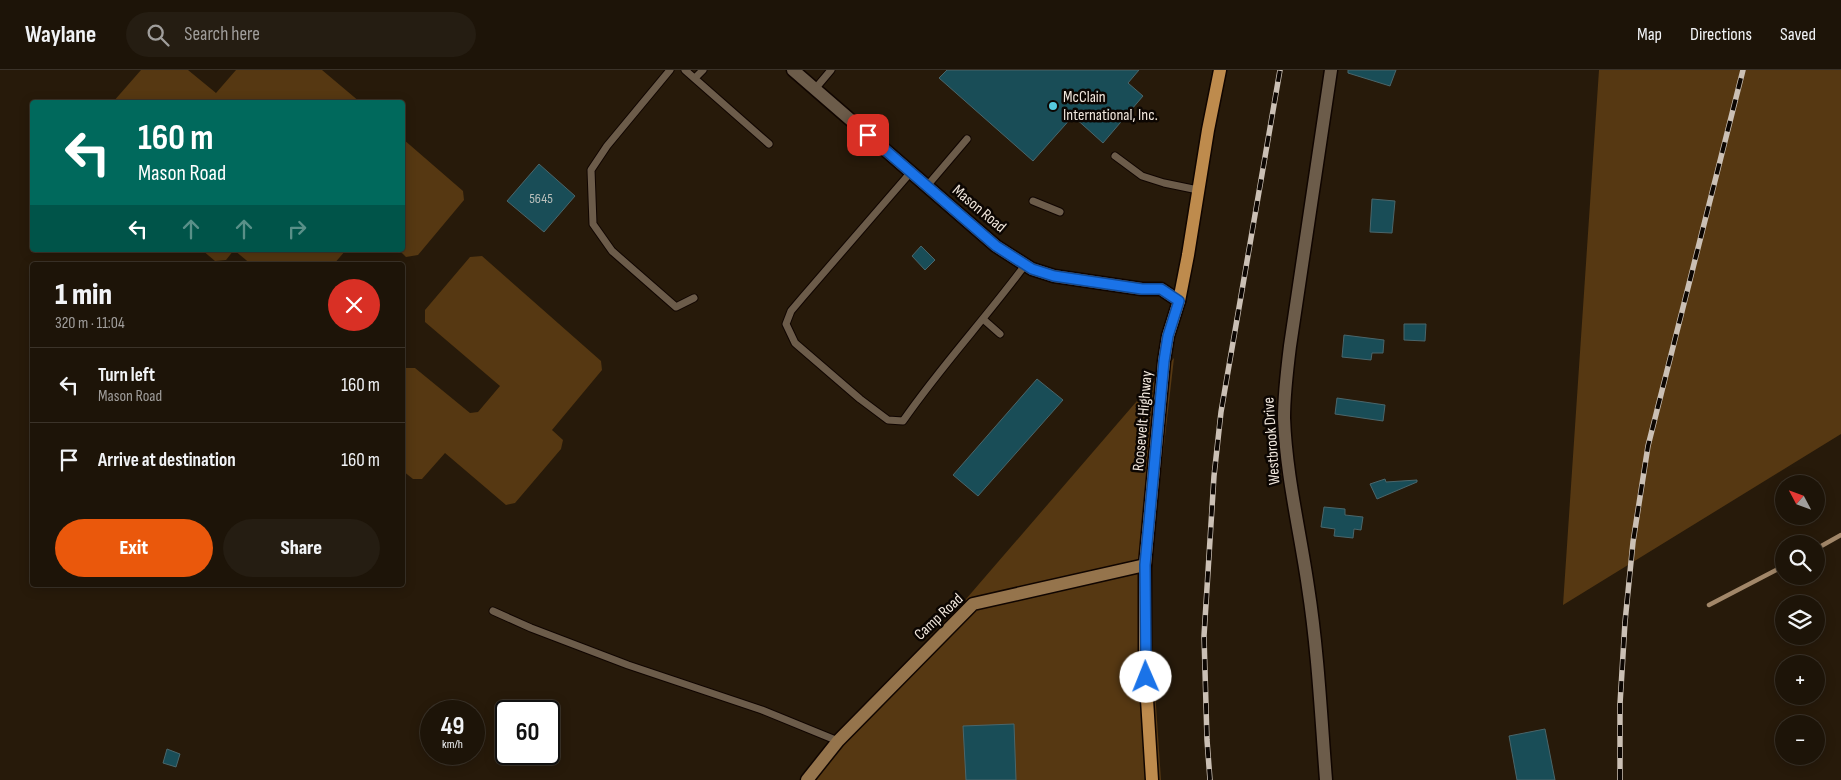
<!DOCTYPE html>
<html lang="en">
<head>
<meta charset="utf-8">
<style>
  :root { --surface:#1d1408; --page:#251d12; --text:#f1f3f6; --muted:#a09e9c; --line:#3b3329; --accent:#ea580c }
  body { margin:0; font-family:"Sofia Sans Condensed",sans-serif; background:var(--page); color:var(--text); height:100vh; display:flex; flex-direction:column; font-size:19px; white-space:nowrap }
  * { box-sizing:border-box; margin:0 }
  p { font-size:16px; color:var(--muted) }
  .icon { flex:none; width:28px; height:28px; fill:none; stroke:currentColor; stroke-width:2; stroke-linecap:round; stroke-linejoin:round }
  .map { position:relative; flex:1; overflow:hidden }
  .drawer { position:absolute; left:30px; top:192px; width:375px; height:325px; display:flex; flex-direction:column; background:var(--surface); border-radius:5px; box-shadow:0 2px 12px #0003,0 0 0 1px var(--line) }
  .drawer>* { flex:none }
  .banner { position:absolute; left:30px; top:30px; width:375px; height:152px; border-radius:5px; box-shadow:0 2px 12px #0003,0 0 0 1px var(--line); background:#00695c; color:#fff; overflow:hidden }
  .needle { width:32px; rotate:311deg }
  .controls { position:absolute; left:1775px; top:405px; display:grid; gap:10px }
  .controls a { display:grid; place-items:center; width:50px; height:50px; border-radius:50%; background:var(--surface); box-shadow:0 2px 12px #0003,0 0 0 1px var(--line); font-size:25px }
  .speed { position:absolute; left:420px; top:630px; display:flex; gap:10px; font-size:25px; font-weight:700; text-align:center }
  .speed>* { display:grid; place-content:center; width:65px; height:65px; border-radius:50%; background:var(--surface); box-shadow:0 2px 12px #0003,0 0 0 1px var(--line); line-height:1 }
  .speed small { font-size:12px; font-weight:400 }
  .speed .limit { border:2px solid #111; border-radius:8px; background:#fff; color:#111 }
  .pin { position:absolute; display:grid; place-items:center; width:42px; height:42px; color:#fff; margin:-21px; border-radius:10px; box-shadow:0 2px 8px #0006 }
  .me { position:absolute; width:55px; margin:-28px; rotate:359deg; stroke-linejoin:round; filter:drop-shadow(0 0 4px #0008) }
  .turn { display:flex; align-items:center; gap:18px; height:105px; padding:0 25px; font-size:22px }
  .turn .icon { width:65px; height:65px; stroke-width:2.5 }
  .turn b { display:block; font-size:35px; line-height:42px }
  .lanes { display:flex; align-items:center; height:48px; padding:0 25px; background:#0003; justify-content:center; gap:25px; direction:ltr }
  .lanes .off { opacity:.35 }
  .round { display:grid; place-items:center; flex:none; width:52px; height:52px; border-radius:26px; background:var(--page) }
  .headline { display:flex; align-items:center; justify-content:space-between; height:85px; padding:0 25px }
  h1 { font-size:30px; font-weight:800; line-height:38px }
  .button { display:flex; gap:10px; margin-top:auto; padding:10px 25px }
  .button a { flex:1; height:58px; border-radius:30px; background:var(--accent); color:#fff; font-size:20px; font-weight:800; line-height:58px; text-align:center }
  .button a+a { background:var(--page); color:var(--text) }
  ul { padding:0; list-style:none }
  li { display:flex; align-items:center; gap:15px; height:75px; padding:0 25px; border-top:1px solid var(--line) }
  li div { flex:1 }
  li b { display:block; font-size:19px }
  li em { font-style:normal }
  header { display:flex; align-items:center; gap:30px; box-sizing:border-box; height:70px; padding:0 25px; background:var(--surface); border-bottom:1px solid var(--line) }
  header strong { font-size:24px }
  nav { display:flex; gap:28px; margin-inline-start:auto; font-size:18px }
  .search { width:350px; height:45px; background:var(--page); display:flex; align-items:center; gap:12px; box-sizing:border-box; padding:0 18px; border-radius:28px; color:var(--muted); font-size:19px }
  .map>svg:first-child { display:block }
</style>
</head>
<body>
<header>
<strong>Waylane</strong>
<div class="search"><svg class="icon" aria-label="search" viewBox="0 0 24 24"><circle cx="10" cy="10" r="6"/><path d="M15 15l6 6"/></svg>Search here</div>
<nav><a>Map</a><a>Directions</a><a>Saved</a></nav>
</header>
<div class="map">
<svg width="1841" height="710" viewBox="0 0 1841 710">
  <rect width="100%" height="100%" fill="#271a0a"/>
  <path fill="#563812" d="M 141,0 L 188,0 L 216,23 L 236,0 L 322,0 L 360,32 L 113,32 Z
    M 1599,0 L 1841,0 L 1841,364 L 1563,535 Z
    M 403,69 L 463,121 L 464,130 L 418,185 L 406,187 L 399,180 L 402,180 Z
    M 202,180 L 234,180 L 226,190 L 215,191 Z
    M 234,180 L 346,180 L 333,195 L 252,195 Z
    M 482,186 L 601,291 L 602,300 L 552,360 L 563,370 L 561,379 L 515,433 L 506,435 L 445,383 L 422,409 L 413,409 L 403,401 L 404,298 L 415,298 L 470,343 L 478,342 L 500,316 L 425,252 L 425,240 L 470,187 Z
    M 1174,288 L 1148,515 L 1161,710 L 810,710 Z"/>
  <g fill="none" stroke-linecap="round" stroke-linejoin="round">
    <path stroke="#a28769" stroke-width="4.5" d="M 1816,479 L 1841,465
      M 1709,535 L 1784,496"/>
  </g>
  <path fill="#194d57" stroke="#4a666b" d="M 947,0 L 1139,0 L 1128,13 L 1143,26 L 1103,73 L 1073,46 L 1033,91 L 939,8 Z
    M 1348,0 L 1396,0 L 1390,16 L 1348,3 Z
    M 539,94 L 575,126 L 544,162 L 507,131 Z
    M 1372,129 L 1395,131 L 1392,163 L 1370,162 Z
    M 921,176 L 935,190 L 925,200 L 912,186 Z
    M 1404,254 L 1426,254 L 1425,271 L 1404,270 Z
    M 1344,265 L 1384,270 L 1383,283 L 1372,283 L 1371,290 L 1342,287 Z
    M 1037,309 L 1063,330 L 978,426 L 953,405 Z
    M 1337,328 L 1385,335 L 1383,351 L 1335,344 Z
    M 1385,409 L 1386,412 L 1417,410 L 1417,412 L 1377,429 L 1370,414 Z
    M 1324,437 L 1345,439 L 1345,445 L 1363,447 L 1361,460 L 1354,459 L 1353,468 L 1334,466 L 1335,459 L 1321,457 Z
    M 1014,654 L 1016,710 L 966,710 L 963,656 Z
    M 1545,659 L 1555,710 L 1517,710 L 1509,666 Z
    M 167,679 L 180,684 L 176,697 L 163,693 Z"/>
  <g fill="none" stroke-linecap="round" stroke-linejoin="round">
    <g stroke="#100500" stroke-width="9">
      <path id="lane" d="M 670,0 L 607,76 L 591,100 L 593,154 L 612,181 L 676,237 L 694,228
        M 685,0 L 769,74
        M 695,8 L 703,0
        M 815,19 L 831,0
        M 1115,86 L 1142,106 L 1164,113 L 1198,120
        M 911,102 L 802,228 L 791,241 L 786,254 L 795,273 L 860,329 L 888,350 L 903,351 C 941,296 986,248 1025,195
        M 927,116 L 967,69
        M 1033,131 L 1060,142
        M 983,249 L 1000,264
        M 493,541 L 531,558 L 628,595 L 762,640 L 838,671"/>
    </g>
    <g stroke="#100500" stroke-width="15">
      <path id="street" d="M 793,0 L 996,176 L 1032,199 L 1054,206 L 1142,219 L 1161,219 L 1179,231
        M 1326,710 C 1321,646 1318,581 1308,517 C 1300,461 1286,405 1284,348 C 1284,324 1287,300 1290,276 L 1331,0"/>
    </g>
    <g stroke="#100500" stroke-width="15">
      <path id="secondary" d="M 807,710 L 838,671 L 973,534 L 1145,495"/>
    </g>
    <g stroke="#100500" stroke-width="15">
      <path id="primary" d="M 1152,710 L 1145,597 L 1145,495 L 1164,291 L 1168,266 L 1179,231 L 1188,185 L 1208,60 L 1220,0"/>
    </g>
    <use href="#lane" stroke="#6c5c4a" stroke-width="7"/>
    <use href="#street" stroke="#6c5c4a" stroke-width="12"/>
    <use href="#secondary" stroke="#95744c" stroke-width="12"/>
    <use href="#primary" stroke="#be8b4d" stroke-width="12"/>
    <g stroke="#cbc0b5" stroke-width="5.5">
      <path id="rail" d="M 1210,710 L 1207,670 L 1204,566 L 1214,406 L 1221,342 L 1280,0
        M 1620,710 L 1620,634 L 1625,552 L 1633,472 L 1648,376 L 1743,0"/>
    </g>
    <use href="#rail" stroke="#0c0602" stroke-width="4" stroke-dasharray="11" stroke-linecap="butt"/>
  </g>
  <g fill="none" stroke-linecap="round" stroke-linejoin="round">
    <g stroke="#114b97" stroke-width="12">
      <path id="route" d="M 868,65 L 996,176 L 1032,199 L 1054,206 L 1142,219 L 1161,219 L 1179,231 L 1168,266 L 1164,291 L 1145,495 L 1146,607"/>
    </g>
    <use href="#route" stroke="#1a73e8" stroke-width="9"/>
  </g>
  <circle fill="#55cadf" stroke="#0c0602" stroke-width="2" cx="1053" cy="36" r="5"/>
  <g text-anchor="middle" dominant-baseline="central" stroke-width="5" stroke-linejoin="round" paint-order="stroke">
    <g font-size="14" fill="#bbc0bc">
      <text x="541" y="128">5645</text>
    </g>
    <g font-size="16" fill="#f1e7dd" stroke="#0c0602" text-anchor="start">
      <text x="1063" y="27">McClain<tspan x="1063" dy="18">International, Inc.</tspan></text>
    </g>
    <g font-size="16" fill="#f1e7dd" stroke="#0c0602">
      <text transform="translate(979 139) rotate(40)">Mason Road</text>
      <text transform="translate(1143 351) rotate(-85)">Roosevelt Highway</text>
      <text transform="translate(1272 371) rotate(-94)">Westbrook Drive</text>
      <text transform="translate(939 547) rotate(-43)">Camp Road</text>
    </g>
  </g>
</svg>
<div class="controls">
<a><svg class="needle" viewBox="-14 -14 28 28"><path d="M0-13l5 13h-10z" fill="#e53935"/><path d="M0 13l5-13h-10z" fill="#a09e9c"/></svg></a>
<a><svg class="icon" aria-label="search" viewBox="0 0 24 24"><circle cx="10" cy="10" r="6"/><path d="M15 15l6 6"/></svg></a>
<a><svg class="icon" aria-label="layers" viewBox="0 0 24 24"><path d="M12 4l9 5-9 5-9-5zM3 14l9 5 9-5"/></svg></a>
<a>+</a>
<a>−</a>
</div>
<div class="speed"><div>49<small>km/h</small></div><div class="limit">60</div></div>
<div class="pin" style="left:868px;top:65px;background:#d93025"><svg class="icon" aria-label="arrive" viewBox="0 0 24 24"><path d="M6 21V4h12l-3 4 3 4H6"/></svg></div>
<svg class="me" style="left:1146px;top:607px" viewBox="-20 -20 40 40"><circle r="19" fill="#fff"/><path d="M0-13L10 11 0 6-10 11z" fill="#1a73e8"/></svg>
<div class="banner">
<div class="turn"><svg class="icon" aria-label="left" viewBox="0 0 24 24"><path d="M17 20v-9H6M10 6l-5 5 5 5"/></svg><div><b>160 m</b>Mason Road</div></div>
<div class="lanes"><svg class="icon" aria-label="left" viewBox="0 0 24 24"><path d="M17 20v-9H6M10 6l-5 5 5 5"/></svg><svg class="icon off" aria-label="ahead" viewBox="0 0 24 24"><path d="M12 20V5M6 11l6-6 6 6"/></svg><svg class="icon off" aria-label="ahead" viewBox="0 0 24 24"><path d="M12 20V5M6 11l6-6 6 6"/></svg><svg class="icon off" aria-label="right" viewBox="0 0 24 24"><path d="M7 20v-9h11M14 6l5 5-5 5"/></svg></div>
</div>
<section class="drawer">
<div class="headline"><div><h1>1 min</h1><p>320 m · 11:04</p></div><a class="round" style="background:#d93025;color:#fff"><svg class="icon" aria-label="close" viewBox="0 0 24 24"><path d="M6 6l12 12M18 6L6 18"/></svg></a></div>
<ul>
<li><svg class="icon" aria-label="left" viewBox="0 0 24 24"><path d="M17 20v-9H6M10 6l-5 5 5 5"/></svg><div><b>Turn left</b><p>Mason Road</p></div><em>160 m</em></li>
<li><svg class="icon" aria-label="arrive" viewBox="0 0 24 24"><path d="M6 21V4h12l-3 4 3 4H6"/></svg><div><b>Arrive at destination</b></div><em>160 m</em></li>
</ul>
<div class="button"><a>Exit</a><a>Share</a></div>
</section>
</div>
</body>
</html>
